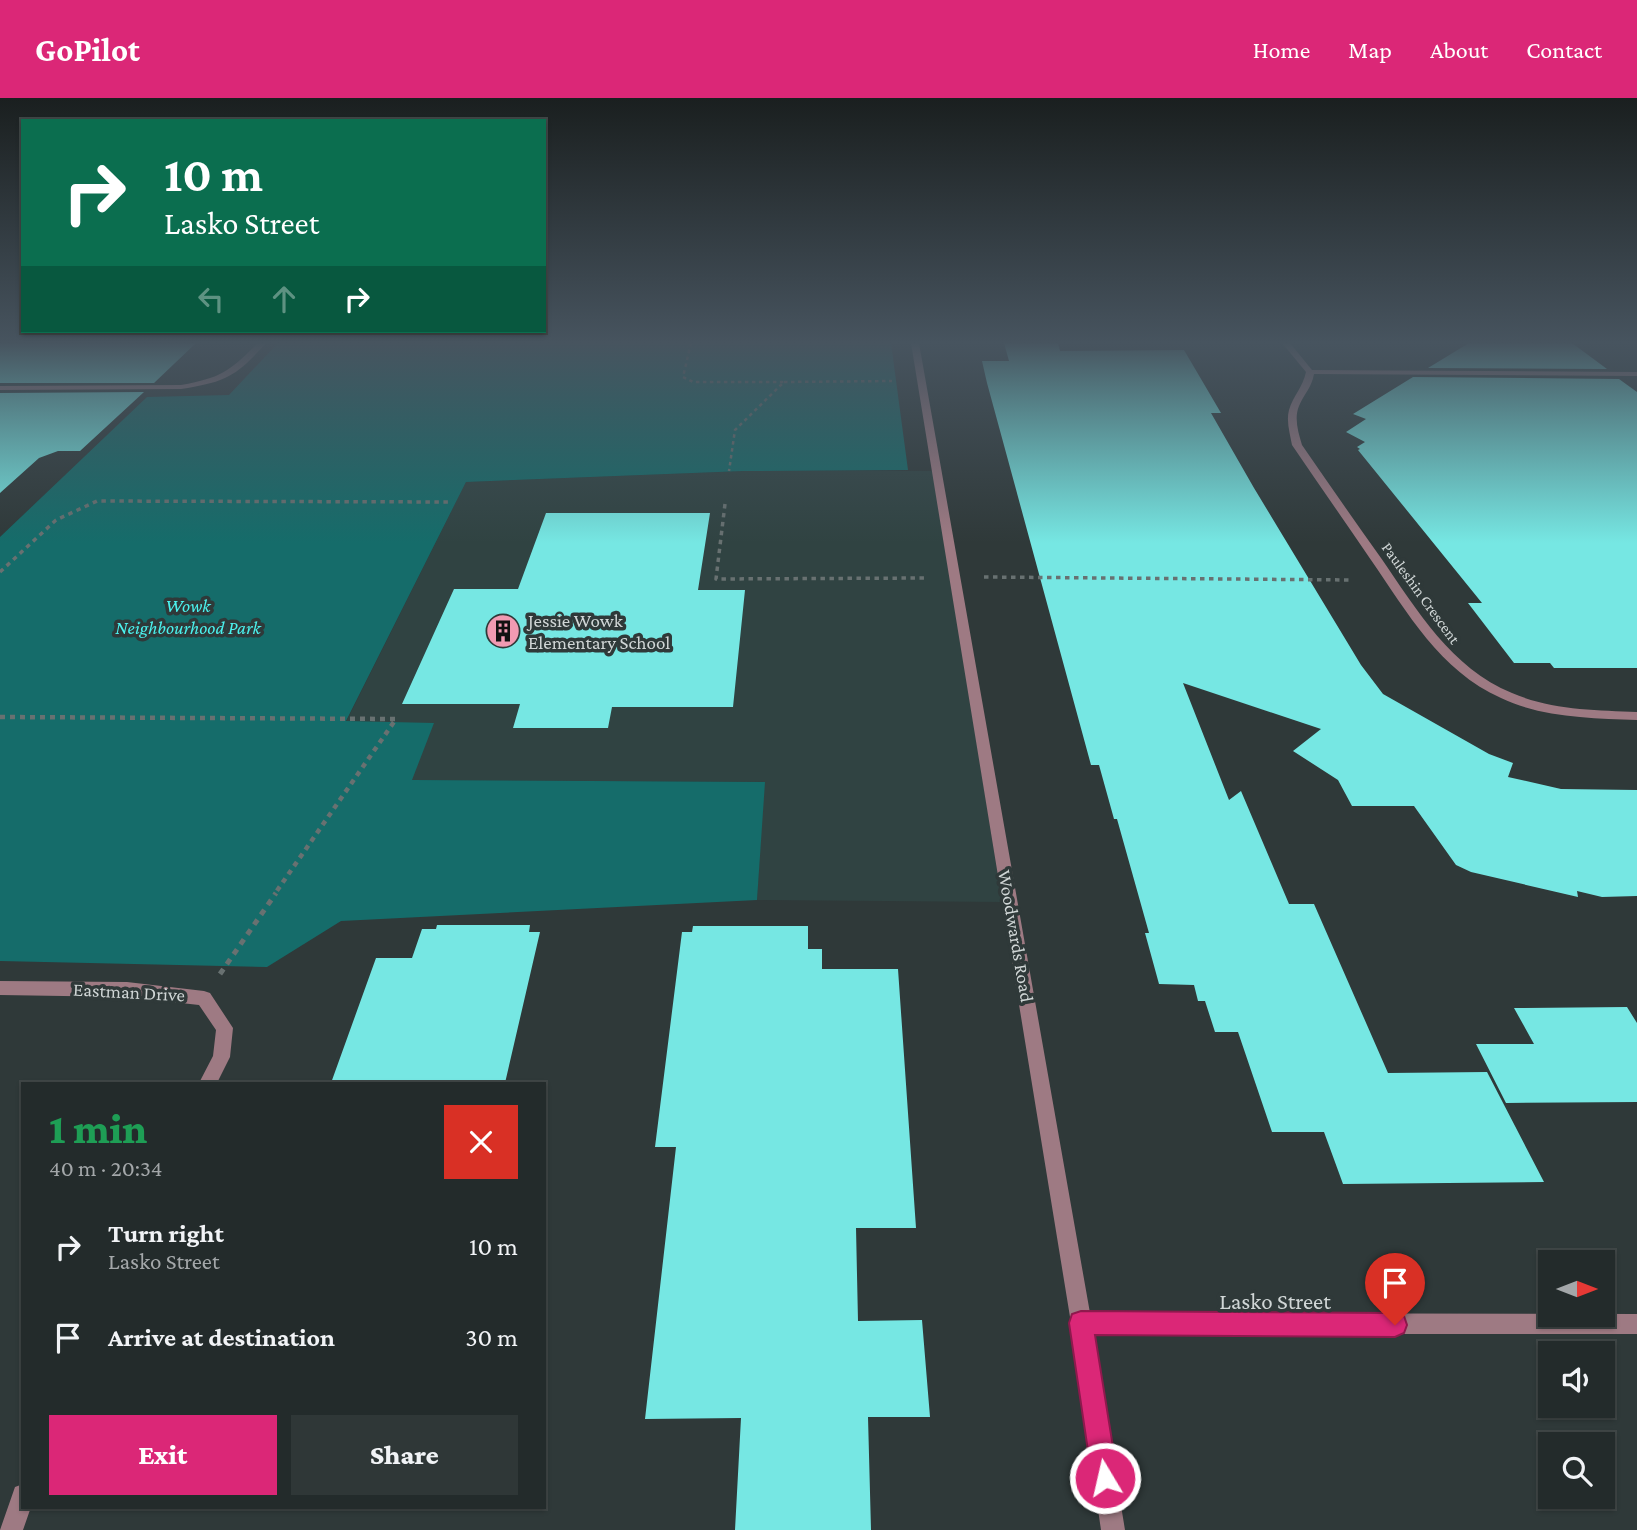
<!DOCTYPE html>
<html lang="en">
<head>
<meta charset="utf-8">
<style>
  :root { --surface:#232b2b; --page:#2f3737; --text:#f1f3f6; --muted:#a3a7a9; --line:#404747; --accent:#db2777 }
  body { margin:0; font-family:"Crimson Pro",serif; background:var(--page); color:var(--text); height:100vh; display:flex; flex-direction:column; font-size:26px; white-space:nowrap }
  * { box-sizing:border-box; margin:0 }
  p { font-size:23px; color:var(--muted) }
  .icon { flex:none; width:38px; height:38px; fill:none; stroke:currentColor; stroke-width:2; stroke-linecap:round; stroke-linejoin:round }
  .map { position:relative; flex:1; overflow:hidden }
  .side { position:absolute; left:21px; top:984px; width:525px; height:427px; display:flex; flex-direction:column; background:var(--surface); border-radius:0px; box-shadow:0 2px 5px #0004,0 0 0 2px var(--line) }
  .side>* { flex:none }
  .top-card { position:absolute; left:21px; top:21px; width:525px; height:214px; border-radius:0px; box-shadow:0 2px 5px #0004,0 0 0 2px var(--line); background:#0b6e4f; color:#fff; overflow:hidden }
  .needle { width:46px; rotate:90deg }
  .controls { position:absolute; left:1538px; top:1152px; display:grid; gap:14px }
  .controls a { display:grid; place-items:center; width:77px; height:77px; border-radius:0px; background:var(--surface); box-shadow:0 2px 5px #0004,0 0 0 2px var(--line); font-size:35px }
  .pin { position:absolute; display:grid; place-items:center; width:60px; height:60px; color:#fff; margin:-72px -30px; border-radius:50% 50% 50% 0; rotate:-45deg; box-shadow:0 0 7px #0007 }
  .pin .icon { rotate:45deg }
  .me { position:absolute; width:77px; margin:-38px; rotate:351deg; stroke-linejoin:round; filter:drop-shadow(0 0 5px #0008) }
  .turn { display:flex; align-items:center; gap:24px; height:147px; padding:0 28px; font-size:32px }
  .turn .icon { width:91px; height:91px; stroke-width:2.5 }
  .turn b { display:block; font-size:49px; line-height:60px }
  .lanes { display:flex; align-items:center; height:66px; padding:0 28px; background:#0003; justify-content:center; gap:35px; direction:ltr }
  .lanes .off { opacity:.35 }
  .round { display:grid; place-items:center; flex:none; width:74px; height:74px; border-radius:0px; background:var(--page) }
  .headline { display:flex; align-items:center; justify-content:space-between; height:119px; padding:0 28px }
  h1 { font-size:42px; font-weight:800; line-height:52px; color:#1e9e55 }
  .cta { display:flex; gap:14px; margin-top:auto; padding:14px 28px }
  .cta a { flex:1; height:80px; border-radius:0px; background:var(--accent); color:#fff; font-size:28px; font-weight:800; line-height:80px; text-align:center }
  .cta a+a { background:var(--page); color:var(--text) }
  ul { padding:0; list-style:none }
  li { display:flex; align-items:center; gap:21px; height:91px; padding:0 28px }
  li div { flex:1 }
  li b { display:block; font-size:26px }
  li em { font-style:normal }
  header { display:flex; align-items:center; gap:42px; box-sizing:border-box; height:98px; padding:0 35px; background:var(--accent); color:#fff }
  header strong { font-size:33px }
  nav { display:flex; gap:38px; margin-inline-start:auto; font-size:24px }
  .map>svg:first-child { display:block }
</style>
</head>
<body>
<header>
<strong>GoPilot</strong>
<nav><a>Home</a><a>Map</a><a>About</a><a>Contact</a></nav>
</header>
<div class="map">
<svg width="1637" height="1432" viewBox="0 0 1637 1432">
  <rect width="100%" height="100%" fill="#2f3939"/>
  <path fill="#304342" d="M 744,373 L 934,373 L 1002,804 L 757,802 L 764,684 L 411,682 L 433,626 L 346,624 L 466,384 Z"/>
  <path fill="#156c6a" d="M 278,245 L 891,245 L 908,372 L 744,373 L 466,384 L 346,623 L 434,625 L 412,682 L 765,684 L 757,802 L 341,823 L 267,869 L 0,863 L 0,439 L 147,299 L 229,297 Z"/>
  <path fill="#76e7e3" d="M 0,245 L 196,245 L 154,285 L 0,285 Z
    M 1004,245 L 1058,245 L 1060,253 L 1184,252 L 1221,315 L 1211,315 L 1254,390 L 1361,567 L 1383,596 L 1489,656 L 1513,665 L 1508,679 L 1561,691 L 1637,692 L 1637,798 L 1602,799 L 1577,793 L 1578,799 L 1471,774 L 1456,767 L 1414,708 L 1352,708 L 1338,682 L 1293,653 L 1321,631 L 1183,585 L 1229,702 L 1241,693 L 1289,806 L 1314,806 L 1388,975 L 1487,974 L 1544,1084 L 1343,1086 L 1324,1034 L 1272,1034 L 1238,934 L 1215,934 L 1205,903 L 1198,903 L 1194,887 L 1159,886 L 1145,835 L 1149,835 L 1117,721 L 1114,721 L 1099,667 L 1091,667 L 987,285 L 982,263 L 1009,263 Z
    M 1469,245 L 1572,245 L 1607,271 L 1428,270 Z
    M 1413,279 L 1619,281 L 1637,294 L 1637,570 L 1554,570 L 1550,565 L 1514,565 L 1468,505 L 1482,505 L 1358,352 L 1360,351 L 1357,349 L 1365,344 L 1346,334 L 1366,321 L 1353,316 Z
    M 144,294 L 80,353 L 58,353 L 39,360 L 0,395 L 0,295 Z
    M 546,415 L 710,415 L 698,492 L 745,492 L 733,609 L 612,609 L 608,630 L 513,630 L 520,606 L 402,606 L 454,491 L 518,491 Z
    M 437,827 L 530,827 L 529,834 L 540,834 L 505,985 L 331,985 L 376,860 L 412,860 L 422,831 L 436,831 Z
    M 693,828 L 808,828 L 808,851 L 822,851 L 822,871 L 898,871 L 916,1130 L 856,1130 L 858,1223 L 922,1222 L 930,1319 L 868,1319 L 871,1432 L 735,1432 L 741,1320 L 645,1321 L 676,1049 L 655,1049 L 682,834 L 692,834 Z
    M 1627,909 L 1637,925 L 1637,1004 L 1506,1005 L 1476,946 L 1534,946 L 1514,910 Z"/>
  <g fill="none" stroke-linecap="round" stroke-linejoin="round">
    <path stroke="#687171" stroke-width="2.5" stroke-dasharray="3.5 3.5" stroke-linecap="butt" d="M 691,245 L 683,279 L 693,284 L 784,284 L 735,332 L 729,373
      M 784,284 L 892,283"/>
    <path stroke="#687171" stroke-width="3.5" stroke-dasharray="4.5 4.5" stroke-linecap="butt" d="M 725,406 L 716,481 L 925,480
      M 0,474 L 56,422 L 97,403 L 452,404
      M 984,479 L 1353,482"/>
    <path stroke="#687171" stroke-width="4.5" stroke-dasharray="5 5" stroke-linecap="butt" d="M 0,619 L 396,621 L 274,797"/>
    <path stroke="#687171" stroke-width="5" stroke-dasharray="6 6" stroke-linecap="butt" d="M 220,876 L 276,795"/>
    <path fill="#9e7a83" fill-rule="evenodd" d="M 258,245 L 266,245 C 236,279 225,284 181,291 L 0,292 L 0,288 L 181,287 C 223,279 228,274 258,245 Z
      M 911,245 L 919,245 L 1090,1215 L 1637,1216 L 1637,1236 L 1093,1236 L 1125,1432 L 1101,1432 L 1071,1225 Z
      M 1282,245 L 1290,245 L 1312,272 L 1637,274 L 1637,278 L 1314,276 C 1312,289 1304,296 1299,308 C 1294,320 1298,334 1302,347 C 1328,385 1354,422 1381,460 C 1417,512 1451,570 1512,595 C 1551,612 1595,612 1637,614 L 1637,622 C 1591,620 1543,620 1501,600 C 1440,573 1407,514 1371,462 C 1345,424 1318,385 1292,347 C 1290,336 1286,323 1289,312 C 1293,298 1303,289 1306,274 Z
      M 0,883 L 127,884 L 204,893 L 210,895 L 233,930 L 230,959 L 217,985 L 199,985 L 213,958 L 216,932 L 199,907 L 127,899 L 0,897 Z
      M 23,1386 L 23,1409 L 31,1409 L 23,1432 L 0,1432 L 15,1389 Z"/>
  </g>
  <linearGradient id="sky" x2="0" y2="1"><stop stop-color="#1a1f1f"/><stop offset="0.55" stop-color="#47545f"/><stop offset="1" stop-color="#47545f" stop-opacity="0"/></linearGradient>
  <rect width="1637" height="445" fill="url(#sky)"/>
  <path fill="#db2777" stroke="#8e194d" stroke-width="2" d="M 1081,1213 L 1395,1215 L 1404,1218 L 1407,1227 L 1404,1235 L 1395,1239 L 1095,1237 L 1118,1380 L 1114,1389 L 1105,1393 L 1095,1389 L 1092,1380 L 1069,1225 L 1072,1216 Z"/>
  <defs>
    <g id="building-disc" transform="scale(1.75)"><circle r="9.5" fill="#f19ab2" stroke="#2f3939"/><path d="M-4-6H4V6H1V3H-1V6H-4ZM-2.5-4.3h1.7v1.8h-1.7ZM.8-4.3h1.7v1.8H.8ZM-2.5-1h1.7V.8h-1.7ZM.8-1h1.7V.8H.8Z" fill="#111"/></g>
  </defs>
  <g fill-rule="evenodd">
    <use href="#building-disc" x="503" y="533"/>
  </g>
  <g text-anchor="middle" dominant-baseline="central" stroke-width="7" stroke-linejoin="round" paint-order="stroke">
    <g font-size="16" fill="#d0d6d6" stroke="#2f3939">
      <text transform="translate(1421 495) rotate(54)">Pauleshin Crescent</text>
    </g>
    <g font-size="19" font-style="italic" fill="#4bf2ee" stroke="#2f3939">
      <text x="188" y="507">Wowk<tspan x="188" dy="22">Neighbourhood Park</tspan></text>
    </g>
    <g font-size="19" fill="#d0d6d6" stroke="#2f3939" text-anchor="start">
      <text x="528" y="522">Jessie Wowk<tspan x="528" dy="22">Elementary School</tspan></text>
    </g>
    <g font-size="19" fill="#d0d6d6" stroke="#2f3939">
      <text transform="translate(1016 838) rotate(80)">Woodwards Road</text>
      <text transform="translate(129 894) rotate(3)">Eastman Drive</text>
    </g>
    <g font-size="23" fill="#d0d6d6" stroke="#2f3939">
      <text x="1275" y="1203">Lasko Street</text>
    </g>
  </g>
</svg>
<div class="controls">
<a><svg class="needle" viewBox="-14 -14 28 28"><path d="M0-13l5 13h-10z" fill="#e53935"/><path d="M0 13l5-13h-10z" fill="#a3a7a9"/></svg></a>
<a><svg class="icon" aria-label="sound" viewBox="0 0 24 24"><path d="M4 9h4l5-4v14l-5-4H4zM17 9q2 3 0 6"/></svg></a>
<a><svg class="icon" aria-label="search" viewBox="0 0 24 24"><circle cx="10" cy="10" r="6"/><path d="M15 15l6 6"/></svg></a>
</div>
<div class="pin" style="left:1395px;top:1227px;background:#d93025"><svg class="icon" aria-label="arrive" viewBox="0 0 24 24"><path d="M6 21V4h12l-3 4 3 4H6"/></svg></div>
<svg class="me" style="left:1105px;top:1380px" viewBox="-20 -20 40 40"><circle r="17" fill="#db2777" stroke="#fff" stroke-width="3"/><path d="M0-11L8 9 0 5-8 9z" fill="#fff"/></svg>
<div class="top-card">
<div class="turn"><svg class="icon" aria-label="right" viewBox="0 0 24 24"><path d="M7 20v-9h11M14 6l5 5-5 5"/></svg><div><b>10 m</b>Lasko Street</div></div>
<div class="lanes"><svg class="icon off" aria-label="left" viewBox="0 0 24 24"><path d="M17 20v-9H6M10 6l-5 5 5 5"/></svg><svg class="icon off" aria-label="ahead" viewBox="0 0 24 24"><path d="M12 20V5M6 11l6-6 6 6"/></svg><svg class="icon" aria-label="right" viewBox="0 0 24 24"><path d="M7 20v-9h11M14 6l5 5-5 5"/></svg></div>
</div>
<section class="side">
<div class="headline"><div><h1>1 min</h1><p>40 m · 20:34</p></div><a class="round" style="background:#d93025;color:#fff"><svg class="icon" aria-label="close" viewBox="0 0 24 24"><path d="M6 6l12 12M18 6L6 18"/></svg></a></div>
<ul>
<li><svg class="icon" aria-label="right" viewBox="0 0 24 24"><path d="M7 20v-9h11M14 6l5 5-5 5"/></svg><div><b>Turn right</b><p>Lasko Street</p></div><em>10 m</em></li>
<li><svg class="icon" aria-label="arrive" viewBox="0 0 24 24"><path d="M6 21V4h12l-3 4 3 4H6"/></svg><div><b>Arrive at destination</b></div><em>30 m</em></li>
</ul>
<div class="cta"><a>Exit</a><a>Share</a></div>
</section>
</div>
</body>
</html>
